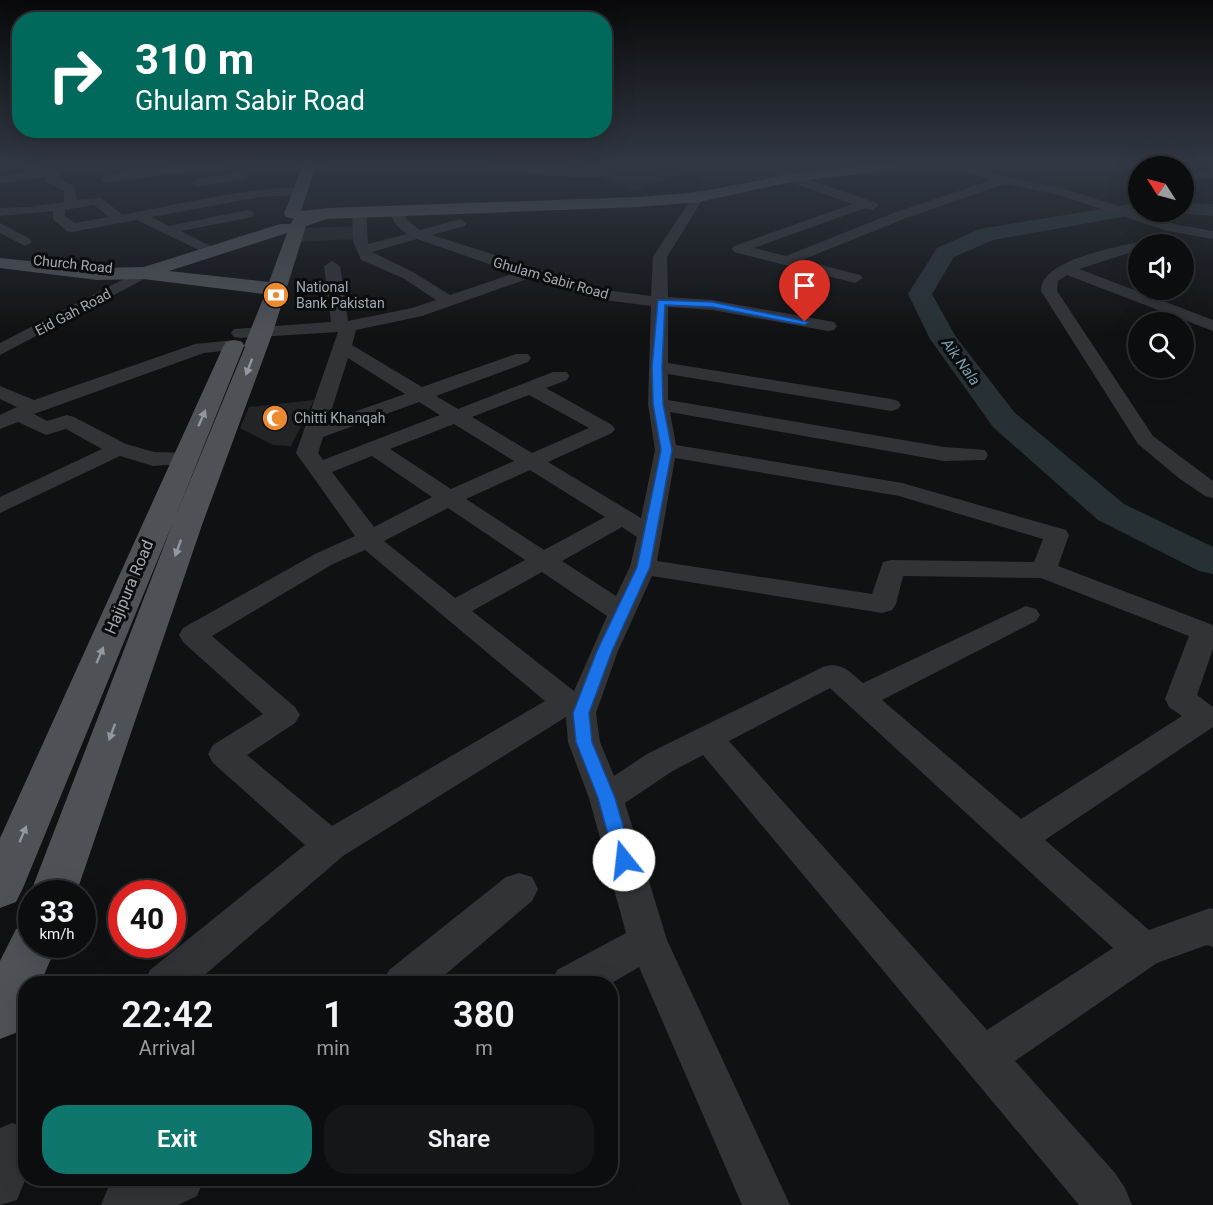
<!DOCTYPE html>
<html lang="en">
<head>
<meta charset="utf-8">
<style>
  :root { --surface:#0c0d0e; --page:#151617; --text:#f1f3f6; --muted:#9a9c9e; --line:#2c2d2e; --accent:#0f766e }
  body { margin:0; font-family:Roboto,sans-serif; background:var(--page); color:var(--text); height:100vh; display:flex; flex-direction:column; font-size:22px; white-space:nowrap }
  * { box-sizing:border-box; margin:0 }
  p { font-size:20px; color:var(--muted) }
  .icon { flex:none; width:33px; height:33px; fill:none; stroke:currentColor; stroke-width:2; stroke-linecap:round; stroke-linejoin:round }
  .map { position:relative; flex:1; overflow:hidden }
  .details { position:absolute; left:18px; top:976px; width:600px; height:210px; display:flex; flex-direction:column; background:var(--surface); border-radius:24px; box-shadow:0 6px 24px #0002,0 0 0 2px var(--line) }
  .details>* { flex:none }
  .guide { position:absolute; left:12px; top:12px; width:600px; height:126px; border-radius:24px; box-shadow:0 6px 24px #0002,0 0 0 2px var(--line); background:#00695c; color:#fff; overflow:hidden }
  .needle { width:39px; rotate:306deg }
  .controls { position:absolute; left:1128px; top:156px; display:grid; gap:12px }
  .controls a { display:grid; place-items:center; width:66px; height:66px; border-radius:50%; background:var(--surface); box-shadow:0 6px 24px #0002,0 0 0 2px var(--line); font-size:30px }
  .speed { position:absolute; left:18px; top:880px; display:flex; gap:12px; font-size:30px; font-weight:700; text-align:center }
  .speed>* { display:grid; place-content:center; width:78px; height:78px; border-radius:50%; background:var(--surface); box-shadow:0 6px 24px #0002,0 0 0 2px var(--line); line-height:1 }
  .speed small { font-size:15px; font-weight:400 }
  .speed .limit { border:9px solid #d22; background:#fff; color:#111 }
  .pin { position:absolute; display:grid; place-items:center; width:51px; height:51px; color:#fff; margin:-62px -26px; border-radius:50% 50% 50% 0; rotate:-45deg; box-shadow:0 0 6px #0007 }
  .pin .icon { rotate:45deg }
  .me { position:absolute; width:66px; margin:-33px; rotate:344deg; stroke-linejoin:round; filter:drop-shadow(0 0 4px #0008) }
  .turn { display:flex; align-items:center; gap:21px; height:126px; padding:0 24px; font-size:27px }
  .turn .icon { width:78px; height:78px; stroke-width:2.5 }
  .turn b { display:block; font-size:42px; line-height:51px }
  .eta { display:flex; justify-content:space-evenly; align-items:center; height:102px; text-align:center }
  .eta b { font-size:36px; font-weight:600; line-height:42px }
  .button { display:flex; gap:12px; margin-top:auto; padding:12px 24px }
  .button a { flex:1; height:69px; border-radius:24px; background:var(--accent); color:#fff; font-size:24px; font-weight:600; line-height:69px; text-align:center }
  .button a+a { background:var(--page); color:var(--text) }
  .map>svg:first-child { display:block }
</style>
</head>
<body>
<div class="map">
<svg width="1213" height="1205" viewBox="0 0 1213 1205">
  <rect width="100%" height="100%" fill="#101112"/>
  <path fill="#1c1d1f" d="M 679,165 L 805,165 L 817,170 L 700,189 L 703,170 Z"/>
  <path fill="#171c17" d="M 964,165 L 1033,165 L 1044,167 L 1049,165 L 1183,166 L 1138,166 L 1138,184 L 1124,189 L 1048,188 Z"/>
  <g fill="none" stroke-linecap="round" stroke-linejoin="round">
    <path fill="#273135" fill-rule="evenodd" d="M 1138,203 L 1138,212 L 1146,212 L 1145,213 L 993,240 L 954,257 L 932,294 L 956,337 L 1015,413 L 1124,504 L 1213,547 L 1213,574 L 1199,571 L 1098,520 L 993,427 L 930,339 L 908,294 L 937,248 L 980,229 Z
      M 1184,203 L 1213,204 L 1213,216 L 1177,213 L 1176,212 L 1184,212 Z"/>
  </g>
  <path fill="#232426" d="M 625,169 L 630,171 L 615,174 L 622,176 L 648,175 L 671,179 L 635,190 L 601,177 Z
    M 664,170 L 686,174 L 671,178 L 652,175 Z
    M 355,226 L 354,239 L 301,242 L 305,228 Z
    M 314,400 L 291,446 L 273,445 L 240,428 L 249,407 Z"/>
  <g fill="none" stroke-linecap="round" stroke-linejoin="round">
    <path fill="#323337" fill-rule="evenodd" d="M 189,165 L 223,165 L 217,168 L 107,183 L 101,179 L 107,175 Z
      M 310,165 L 330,165 L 308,172 L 304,171 L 304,167 Z
      M 484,165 C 500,165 607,168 613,173 C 600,184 511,171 490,168 Z
      M 823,165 L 844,165 L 845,166 L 839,169 L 825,167 Z
      M 948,165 L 966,165 L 1006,177 L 1062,188 L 1174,224 L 1213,231 L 1213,239 L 1167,231 L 1059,195 L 1005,184 L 906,218 L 802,260 L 860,275 L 863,278 L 855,283 L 734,252 L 732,249 L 734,246 L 853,204 L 781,179 L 781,173 L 789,173 L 877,203 L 878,206 L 872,210 L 865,208 L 754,248 L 786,256 L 896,212 L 992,180 Z
      M 54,169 L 60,172 L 58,178 L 74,186 L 77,200 L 101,198 L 123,215 C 149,210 291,178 305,191 L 299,195 L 260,197 L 152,217 L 169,226 L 247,210 L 252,211 L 254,214 L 252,217 L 181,231 L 216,249 L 218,252 L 216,255 L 211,256 L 137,220 L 72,232 L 67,231 L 53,219 L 53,211 L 0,216 L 0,208 L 30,207 L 64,202 L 64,191 L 47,182 L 46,177 L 0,184 L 0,176 ZM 94,205 L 109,217 L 75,223 L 65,216 L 65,210 Z
      M 1213,170 L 1213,178 L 1184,181 L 1184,175 Z
      M 242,172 L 248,176 L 246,179 L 197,187 L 191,183 L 197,179 Z
      M 700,190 L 706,194 L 667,257 L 668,297 L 712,300 L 828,321 L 834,322 L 837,326 L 834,330 L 828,331 L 712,310 L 668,307 L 668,363 L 891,399 L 898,401 L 901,405 L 898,409 L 891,411 L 668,374 L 668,400 L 944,447 L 985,450 L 988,455 L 985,460 L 944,461 L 670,412 L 676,445 L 902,483 L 1066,530 L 1069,535 L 1058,566 L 1213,625 L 1213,649 L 1197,695 L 1213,707 L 1213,727 L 1045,840 L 1149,930 L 1210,908 L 1213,909 L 1213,947 L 1207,945 L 1157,963 L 1015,1061 L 1115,1173 L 1125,1188 L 1132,1205 L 1079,1205 L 703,755 L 671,772 L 625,803 L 667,940 L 790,1205 L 742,1205 L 639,967 L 610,984 L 551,984 L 557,970 L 626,933 L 589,798 L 568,742 L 566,717 L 343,856 L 194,984 L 144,984 L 150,970 L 305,845 L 213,763 L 208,754 L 213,745 L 263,714 L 183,642 L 179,635 L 183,628 L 315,554 L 355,536 L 296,453 L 338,332 L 240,338 L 234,337 L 231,333 L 234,329 L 331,322 L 324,266 L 332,261 L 340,266 L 348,321 L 412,308 L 436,300 L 403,278 L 361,260 L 353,241 L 352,212 L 359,208 L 366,212 L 368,244 L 407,234 C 398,228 392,221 390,211 L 397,207 L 402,208 L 407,220 L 420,230 L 460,219 L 467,223 L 465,226 L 432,235 L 605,290 L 651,296 L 653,257 L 696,191 ZM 417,239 L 515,273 L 450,295 L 413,272 L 372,252 ZM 530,278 L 604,300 L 651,306 L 648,404 L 655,450 L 641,518 L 548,462 L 612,433 L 615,429 L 612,425 L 546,388 L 567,380 L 569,376 L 567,372 L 553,372 L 458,409 L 436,396 L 528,362 L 531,358 L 528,354 L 516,354 L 422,387 L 352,345 L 356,330 L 422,316 ZM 348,358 L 405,394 L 328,421 ZM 529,395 L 589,428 L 532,453 L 472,417 ZM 419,402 L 440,415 L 323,460 L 318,453 L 323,437 ZM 454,424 L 514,461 L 451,489 L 390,449 ZM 372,456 L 432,497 L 374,527 L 332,472 ZM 675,458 L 899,496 L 1043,539 L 1034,562 L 892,560 L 883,562 L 872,594 L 657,561 ZM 530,470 L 605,517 L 544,550 L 466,499 ZM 448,508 L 525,560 L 455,598 L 384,541 ZM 622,527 L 637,537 L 630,567 L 616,596 L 562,561 ZM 365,550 L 545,701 L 332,826 L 247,755 L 295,723 L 300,715 L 295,707 L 212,636 L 333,564 ZM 542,572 L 607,616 L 574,691 L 472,611 ZM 652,576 L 882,613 L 892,610 L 896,604 L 903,576 L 1041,578 L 1189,636 L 1165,699 L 1169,707 L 1182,716 L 1021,819 L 882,700 L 1036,621 L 1040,615 L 1036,609 L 1026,606 L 863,683 C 850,672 841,661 823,667 L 647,754 L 614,776 L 600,742 L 596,713 L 618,651 ZM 830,688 L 1113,948 L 987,1030 L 729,741 Z
      M 0,223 L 30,239 L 32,242 L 25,246 L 0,233 Z
      M 1138,242 L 1144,244 L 1138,244 L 1138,250 L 1079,269 L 1213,320 L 1213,331 L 1067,275 L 1058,281 L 1057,291 L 1153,436 L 1213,481 L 1213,498 L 1205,496 L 1180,479 L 1138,444 L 1041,291 C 1041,260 1113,248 1138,242 Z
      M 145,268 L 150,270 L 153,273 L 150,276 L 0,355 L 0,343 Z
      M 235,340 L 241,341 L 244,345 L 241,349 L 204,353 L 34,414 L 47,421 L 67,415 L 74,417 L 126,444 L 154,452 L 192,453 L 195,458 L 192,463 L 153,466 L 120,456 L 0,513 L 0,497 L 102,449 L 66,429 L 46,435 L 18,422 L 0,429 L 0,415 L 17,407 L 0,399 L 0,386 L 34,400 L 195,344 Z
      M 519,873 L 532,877 L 538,889 L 532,901 L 434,984 L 383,984 L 389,970 L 506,877 Z
      M 12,1123 L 26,1128 L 26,1178 L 17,1200 L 0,1205 L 0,1128 Z
      M 127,1179 L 204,1179 L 197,1196 L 178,1205 L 101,1205 L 108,1188 Z"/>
    <path fill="#4e5156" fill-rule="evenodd" d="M 299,165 L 313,165 L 315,169 L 301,211 L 329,208 L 639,197 L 699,192 L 791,174 L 862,165 L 905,165 L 898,169 L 791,182 L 699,202 L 639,207 L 327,219 L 306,226 L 273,332 L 202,525 L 76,894 L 32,894 L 32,897 L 30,894 L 172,525 L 265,294 L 143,279 L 97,280 L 0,268 L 0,258 L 97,268 L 144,267 L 280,224 L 290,224 L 294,219 L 286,217 L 284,214 L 301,169 ZM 287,233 L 269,282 L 169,271 Z
      M 234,340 L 242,342 L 245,347 L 23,888 L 16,902 L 0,908 L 0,838 L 223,347 L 226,342 Z
      M 32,923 L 32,945 L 57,945 L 40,984 L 26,984 L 26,1015 L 18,1032 L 0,1039 L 0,961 L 16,929 Z"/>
  </g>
  <defs><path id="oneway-solid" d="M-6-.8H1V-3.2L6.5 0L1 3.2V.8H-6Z" transform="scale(1.5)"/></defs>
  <g fill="#9198a0">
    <use href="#oneway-solid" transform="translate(249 367) rotate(111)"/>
    <use href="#oneway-solid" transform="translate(202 418) rotate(-66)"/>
    <use href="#oneway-solid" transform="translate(178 548) rotate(110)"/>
    <use href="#oneway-solid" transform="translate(100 655) rotate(-67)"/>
    <use href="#oneway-solid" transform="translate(112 732) rotate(110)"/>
    <use href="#oneway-solid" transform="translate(23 834) rotate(-67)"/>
  </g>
  <linearGradient id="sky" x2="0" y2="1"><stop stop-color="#09090a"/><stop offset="0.49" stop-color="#313844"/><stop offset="1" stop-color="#313844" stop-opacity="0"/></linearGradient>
  <rect width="1213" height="334" fill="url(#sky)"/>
  <path fill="#1a73e8" stroke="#114b97" stroke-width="1.5" d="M 658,300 L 712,302 L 809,322 L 805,325 L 712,307 L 665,305 L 662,367 L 663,404 L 672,450 L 650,567 L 612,651 L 589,713 L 592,742 L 615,798 L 633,860 L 631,865 L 624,868 L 618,865 L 615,860 L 598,798 L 576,742 L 573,713 L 597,651 L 637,567 L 661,450 L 653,404 L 652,367 Z"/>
  <defs>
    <g id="bank-disc" transform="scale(1.35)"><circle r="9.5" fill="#ec8a2f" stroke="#0b0c0d"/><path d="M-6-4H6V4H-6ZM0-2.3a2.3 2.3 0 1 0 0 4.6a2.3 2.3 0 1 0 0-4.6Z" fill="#fff"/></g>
    <g id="mosque-disc" transform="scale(1.35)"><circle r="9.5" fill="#ec8a2f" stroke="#0b0c0d"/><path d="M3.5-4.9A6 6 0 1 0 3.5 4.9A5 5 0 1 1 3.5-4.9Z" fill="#fff"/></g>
  </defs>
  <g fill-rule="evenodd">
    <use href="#bank-disc" x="276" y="295"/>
    <use href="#mosque-disc" x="275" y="418"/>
  </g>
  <g text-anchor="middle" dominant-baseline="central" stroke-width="6" stroke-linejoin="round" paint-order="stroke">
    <g font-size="14" fill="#a2aab2" stroke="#0b0c0d">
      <text transform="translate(73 264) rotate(6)">Church Road</text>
      <text transform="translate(551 278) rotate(16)">Ghulam Sabir Road</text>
      <text transform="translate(73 312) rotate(-28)">Eid Gah Road</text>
    </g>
    <g font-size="14" fill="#a2aab2" stroke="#0b0c0d" text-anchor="start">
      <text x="296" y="287">National<tspan x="296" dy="16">Bank Pakistan</tspan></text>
      <text x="294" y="418">Chitti Khanqah</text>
    </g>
    <g font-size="15" font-style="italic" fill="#799ead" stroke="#0b0c0d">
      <text transform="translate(961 362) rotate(54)">Aik Nala</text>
    </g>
    <g font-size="16" fill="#a2aab2" stroke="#0b0c0d">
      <text transform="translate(129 587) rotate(-67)">Hajipura Road</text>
    </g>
  </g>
</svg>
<div class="controls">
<a><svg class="needle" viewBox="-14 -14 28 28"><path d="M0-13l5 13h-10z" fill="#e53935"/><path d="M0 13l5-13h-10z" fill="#9a9c9e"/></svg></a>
<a><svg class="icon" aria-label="sound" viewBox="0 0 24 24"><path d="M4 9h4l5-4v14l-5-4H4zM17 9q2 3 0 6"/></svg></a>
<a><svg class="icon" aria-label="search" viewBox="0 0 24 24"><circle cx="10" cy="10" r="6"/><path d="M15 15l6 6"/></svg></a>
</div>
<div class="speed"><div>33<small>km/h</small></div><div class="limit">40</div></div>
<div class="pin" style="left:805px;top:322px;background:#d93025"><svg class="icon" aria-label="arrive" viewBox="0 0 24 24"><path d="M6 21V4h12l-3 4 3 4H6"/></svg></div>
<svg class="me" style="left:624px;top:860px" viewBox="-20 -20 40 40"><circle r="19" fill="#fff"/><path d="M0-13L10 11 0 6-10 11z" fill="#1a73e8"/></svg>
<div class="guide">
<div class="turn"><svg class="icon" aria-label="right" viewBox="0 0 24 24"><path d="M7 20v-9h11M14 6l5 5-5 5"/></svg><div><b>310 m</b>Ghulam Sabir Road</div></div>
</div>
<section class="details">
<div class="eta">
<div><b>22:42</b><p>Arrival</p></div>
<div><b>1</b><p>min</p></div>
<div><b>380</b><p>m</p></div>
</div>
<div class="button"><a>Exit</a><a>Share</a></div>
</section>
</div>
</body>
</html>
